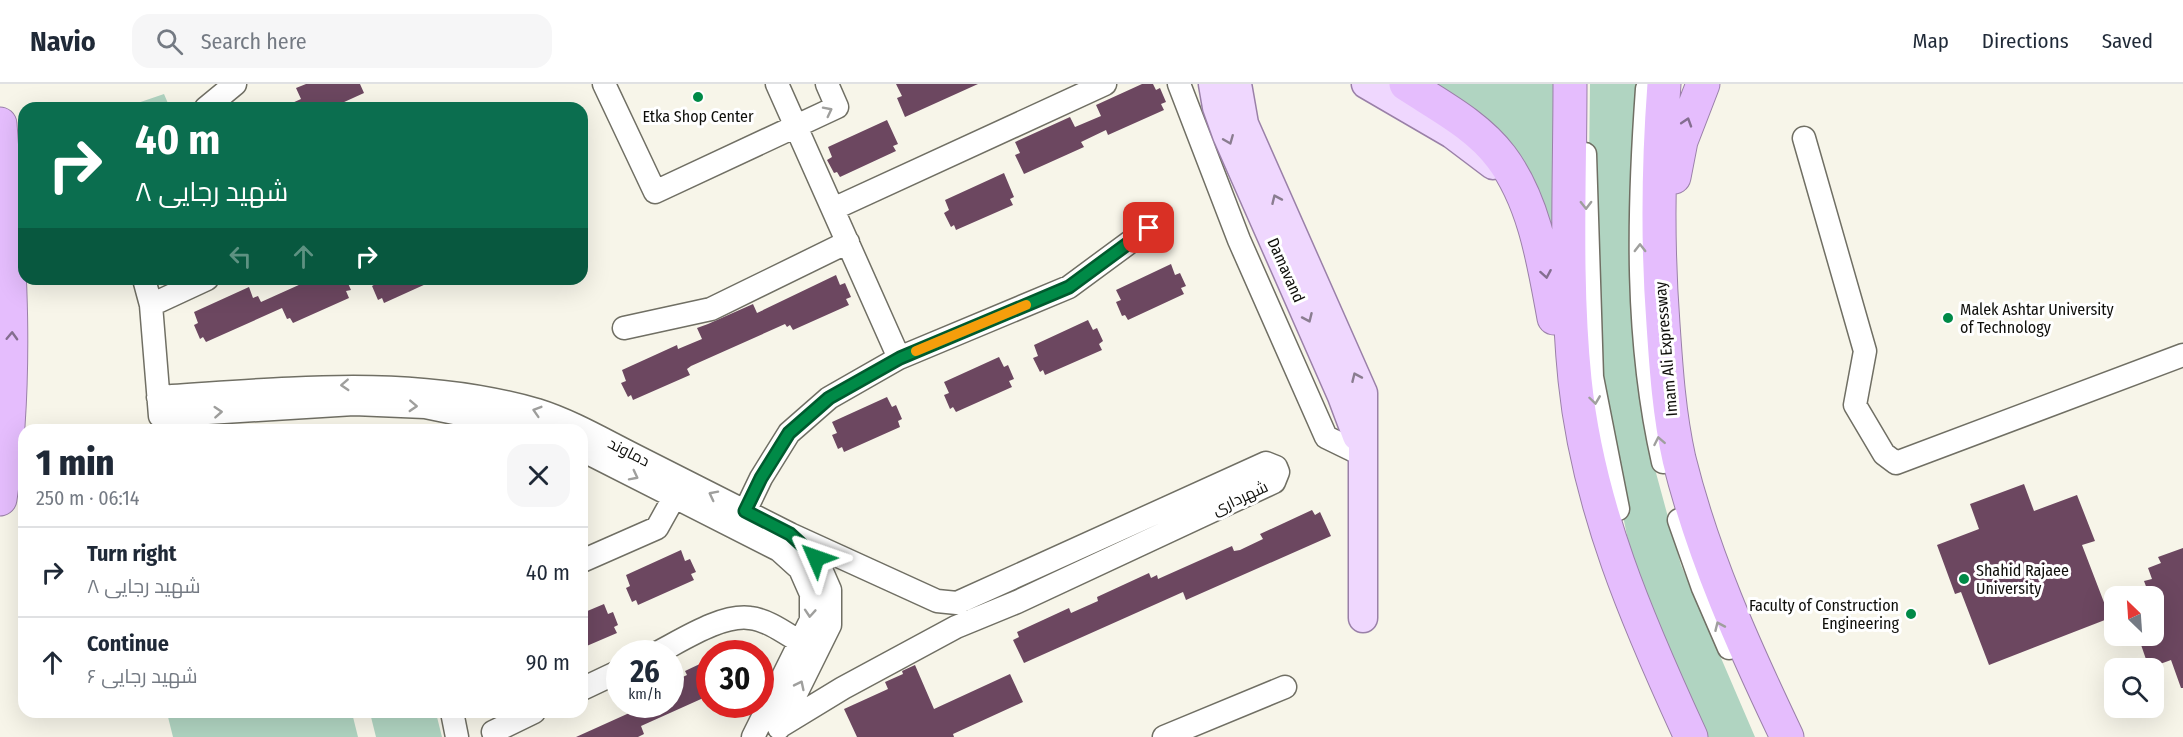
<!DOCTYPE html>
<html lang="en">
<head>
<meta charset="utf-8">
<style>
  :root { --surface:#fff; --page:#f6f6f7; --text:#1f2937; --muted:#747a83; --line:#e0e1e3 }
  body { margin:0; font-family:"Fira Sans Condensed",Cairo,sans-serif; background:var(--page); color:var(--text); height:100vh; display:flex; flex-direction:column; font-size:22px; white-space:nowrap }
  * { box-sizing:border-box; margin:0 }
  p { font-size:20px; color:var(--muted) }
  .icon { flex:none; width:33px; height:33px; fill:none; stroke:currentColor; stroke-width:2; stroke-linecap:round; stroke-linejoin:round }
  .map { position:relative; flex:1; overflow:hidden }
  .details { position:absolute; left:18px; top:340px; width:570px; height:294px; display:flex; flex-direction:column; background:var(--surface); border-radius:18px; box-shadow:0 6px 24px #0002 }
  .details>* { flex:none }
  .guide { position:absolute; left:18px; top:18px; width:570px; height:183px; border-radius:18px; box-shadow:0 6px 24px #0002; background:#0b6e4f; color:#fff; overflow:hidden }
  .needle { width:39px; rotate:335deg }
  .controls { position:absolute; left:2104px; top:502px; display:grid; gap:12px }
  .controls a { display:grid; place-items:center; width:60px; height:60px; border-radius:12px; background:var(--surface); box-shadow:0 6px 24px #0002; font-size:30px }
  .speed { position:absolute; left:606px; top:556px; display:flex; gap:12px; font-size:30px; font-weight:700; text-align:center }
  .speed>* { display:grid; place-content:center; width:78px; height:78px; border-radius:50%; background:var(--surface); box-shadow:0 6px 24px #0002; line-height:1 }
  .speed small { font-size:15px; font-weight:400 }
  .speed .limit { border:9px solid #d22; background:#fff; color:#111 }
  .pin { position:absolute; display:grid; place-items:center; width:51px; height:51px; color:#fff; margin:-26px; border-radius:12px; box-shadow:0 3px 9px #0006 }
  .me { position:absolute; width:66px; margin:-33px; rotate:313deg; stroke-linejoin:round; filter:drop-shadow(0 0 4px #0008) }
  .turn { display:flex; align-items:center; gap:21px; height:126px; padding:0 18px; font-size:27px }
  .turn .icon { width:78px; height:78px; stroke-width:2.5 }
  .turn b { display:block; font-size:42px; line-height:51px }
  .lanes { display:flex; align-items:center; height:57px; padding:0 18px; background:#0003; justify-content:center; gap:30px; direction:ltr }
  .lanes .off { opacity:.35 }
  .round { display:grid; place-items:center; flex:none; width:63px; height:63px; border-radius:18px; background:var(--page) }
  .summary { display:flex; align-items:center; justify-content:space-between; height:102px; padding:0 18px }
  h1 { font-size:36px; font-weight:800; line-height:45px }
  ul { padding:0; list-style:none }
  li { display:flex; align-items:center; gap:18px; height:90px; padding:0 18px; border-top:2px solid var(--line) }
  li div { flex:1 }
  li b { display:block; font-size:22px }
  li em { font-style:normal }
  header { display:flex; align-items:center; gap:36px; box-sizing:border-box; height:84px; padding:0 30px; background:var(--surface); border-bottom:2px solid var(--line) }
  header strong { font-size:28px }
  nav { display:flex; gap:33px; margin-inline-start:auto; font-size:21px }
  .search { width:420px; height:54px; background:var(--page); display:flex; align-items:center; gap:15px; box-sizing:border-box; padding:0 21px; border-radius:18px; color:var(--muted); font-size:22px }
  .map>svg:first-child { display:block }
</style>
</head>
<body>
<header>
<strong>Navio</strong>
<div class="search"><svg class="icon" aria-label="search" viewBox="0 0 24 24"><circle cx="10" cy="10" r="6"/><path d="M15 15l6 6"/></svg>Search here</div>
<nav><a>Map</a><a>Directions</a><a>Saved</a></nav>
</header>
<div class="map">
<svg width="2183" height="653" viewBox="0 0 2183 653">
  <rect width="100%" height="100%" fill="#f7f5e9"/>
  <path fill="#b0d4c1" d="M 1425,0 L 1559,0 L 1559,147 L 1543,152 Z
    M 1590,0 L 1644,0 L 1643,322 L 1649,363 L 1681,481 L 1755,653 L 1708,653 L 1639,511 L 1602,328 L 1589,80 Z
    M 164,10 L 170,24 L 123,24 Z
    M 167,629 L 352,629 L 358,653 L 173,653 Z
    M 370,629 L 436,629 L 442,653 L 376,653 Z"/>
  <path fill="#6c4760" d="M 306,0 L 360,0 L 364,9 L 331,24 L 281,24 L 301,15 L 296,4 Z
    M 896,0 L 978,0 L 905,33 L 897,14 L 902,12 Z
    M 1142,0 L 1153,0 L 1156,6 L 1160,4 L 1166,18 L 1161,20 L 1164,26 L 1108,51 L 1106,46 L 1081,58 L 1084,63 L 1024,90 L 1015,71 L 1020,69 L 1015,58 L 1070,33 L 1075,43 L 1101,32 L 1096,21 Z
    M 887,36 L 898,60 L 893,62 L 896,67 L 840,93 L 837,88 L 834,89 L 827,76 L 832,73 L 828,63 Z
    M 1004,89 L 1014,113 L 1010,115 L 1013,121 L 956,146 L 954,141 L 951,143 L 944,129 L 949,126 L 945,116 Z
    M 1171,180 L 1175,191 L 1180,189 L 1186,202 L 1181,204 L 1184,210 L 1128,236 L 1125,231 L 1122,232 L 1116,218 L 1121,216 L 1116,206 Z
    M 836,191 L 840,201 L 845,199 L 851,213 L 846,215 L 849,221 L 793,246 L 790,241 L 787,243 L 785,240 L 691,282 L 687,285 L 690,291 L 633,316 L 631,311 L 628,313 L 621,299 L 626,297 L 622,286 L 677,261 L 678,265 L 702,255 L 697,244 L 708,240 L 753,220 L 757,229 Z
    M 299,195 L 346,195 L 351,206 L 346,207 L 349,214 L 293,239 L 290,234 L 287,235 L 282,224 L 206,258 L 203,253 L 200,255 L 194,241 L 198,239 L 194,228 L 249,203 L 253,214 L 258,212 L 261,218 L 301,200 Z
    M 375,195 L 437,195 L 384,219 L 382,214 L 378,216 L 372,202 L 377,199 Z
    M 1088,236 L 1093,246 L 1097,244 L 1103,257 L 1099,260 L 1102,266 L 1045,291 L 1043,286 L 1040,288 L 1033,274 L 1038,272 L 1034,261 Z
    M 999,273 L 1004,283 L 1008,281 L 1014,295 L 1009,297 L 1012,303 L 956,328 L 953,323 L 950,325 L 944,311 L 949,309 L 944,298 Z
    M 887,313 L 892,323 L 896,321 L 902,335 L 898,337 L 900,343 L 844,368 L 842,363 L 838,365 L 832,351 L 837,349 L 832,338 Z
    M 2024,400 L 2034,427 L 2077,411 L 2095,457 L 2082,461 L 2110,534 L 1989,581 L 1961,508 L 1955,510 L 1937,461 L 1979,445 L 1970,420 Z
    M 1312,426 L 1315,431 L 1320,428 L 1331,452 L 1186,516 L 1183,508 L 1024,579 L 1013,556 L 1019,553 L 1017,548 L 1069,524 L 1071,529 L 1098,517 L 1097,513 L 1149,489 L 1151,494 L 1157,491 L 1158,495 L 1232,462 L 1234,467 L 1240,466 L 1263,455 L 1260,450 Z
    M 2183,464 L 2183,604 L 2181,604 L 2171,576 L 2149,584 L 2138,552 L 2154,552 L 2154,513 L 2150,513 L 2144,497 L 2152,495 L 2148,484 L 2161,479 L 2158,473 Z
    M 681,466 L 685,477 L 690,475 L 696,488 L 691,490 L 694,496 L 638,521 L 636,516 L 632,518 L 626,504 L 630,502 L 626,491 Z
    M 604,520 L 608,530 L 613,528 L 618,541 L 614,543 L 617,549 L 582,564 L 582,535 L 587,533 L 585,528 Z
    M 704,578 L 710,592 L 710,611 L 641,642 L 644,650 L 638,653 L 576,653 L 647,621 L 670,621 L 670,599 L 687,591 L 685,587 Z
    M 915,581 L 934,625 L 1010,590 L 1023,618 L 953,650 L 954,653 L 857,653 L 844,625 L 888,605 L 885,598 L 903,590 L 902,587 Z"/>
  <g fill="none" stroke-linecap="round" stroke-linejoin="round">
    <g stroke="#706f64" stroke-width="25">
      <path id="minor" d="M 604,0 L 655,108 L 837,23 L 827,0
        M 777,0 L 899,274
        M 1179,0 L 1239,156 L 1326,353 L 1363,371
        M 1647,5 C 1638,130 1635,255 1663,378
        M 206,24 L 235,0
        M 1804,54 L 1865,267 L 1855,321 L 1884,370 L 1896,379 L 2183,271
        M 1585,70 L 1592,293 L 1618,425
        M 833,125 L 1105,0
        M 144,195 L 151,221 L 160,332 L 354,320 L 425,323 L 537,346
        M 151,221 L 207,195
        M 624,244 L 711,225 L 848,158
        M 158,313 C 287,305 411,290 537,326 C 572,337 604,356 636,372 C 687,398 739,424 790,450 L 816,474 L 830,506 L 830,541 L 779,644
        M 582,366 L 779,466 L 800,485 L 811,510 L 811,536 L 753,653
        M 1679,436 L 1703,504 L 1729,564
        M 737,444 L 761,394 L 789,349 L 829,314 L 899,274 L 1069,203 L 1149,144
        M 582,477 L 657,444 L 682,399
        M 655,570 C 681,557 721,530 750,534 C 768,536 785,549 800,558
        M 582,605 L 620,587
        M 452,628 L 457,653
        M 779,643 L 843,604 L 956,543 L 1017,518 L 1274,398 L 1278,388 L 1276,383 L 1266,379 L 957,519 L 937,517 L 790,450
        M 493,648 L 534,628
        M 1164,653 L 1285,603"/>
    </g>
    <g stroke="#9a80a8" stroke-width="31">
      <path id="major" d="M 1213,0 L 1217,23 L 1227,51 L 1342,312 L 1357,352
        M 1237,0 L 1244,40 L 1363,309 L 1363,534
        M 1366,0 L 1452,50 L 1493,81"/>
    </g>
    <g stroke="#9a80a8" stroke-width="35">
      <path id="highway" d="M 1406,0 C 1438,21 1477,41 1501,73 C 1535,118 1544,180 1554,234
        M 1570,0 C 1570,98 1565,198 1575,296 C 1588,423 1638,538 1691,653
        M 1664,0 C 1658,80 1657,160 1663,240 C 1666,285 1669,330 1679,375 C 1703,472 1744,563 1787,653
        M 0,40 C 9,165 19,291 0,415
        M 1674,93 L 1681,57 L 1703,0"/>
    </g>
    <use href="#minor" stroke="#fff" stroke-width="22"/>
    <use href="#major" stroke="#efd7fe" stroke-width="28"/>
    <use href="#highway" stroke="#e5bdfd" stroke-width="33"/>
  </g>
  <defs><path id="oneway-chevron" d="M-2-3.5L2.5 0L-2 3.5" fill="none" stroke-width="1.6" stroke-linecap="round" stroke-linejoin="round" transform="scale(1.5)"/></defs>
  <g stroke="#9f9f9d">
    <use href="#oneway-chevron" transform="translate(828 27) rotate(-27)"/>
    <use href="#oneway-chevron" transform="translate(1586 121) rotate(89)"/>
    <use href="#oneway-chevron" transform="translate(1640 164) rotate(-90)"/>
    <use href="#oneway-chevron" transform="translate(345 301) rotate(177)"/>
    <use href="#oneway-chevron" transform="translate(1595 316) rotate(82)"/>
    <use href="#oneway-chevron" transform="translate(413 322) rotate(3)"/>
    <use href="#oneway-chevron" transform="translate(537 327) rotate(-163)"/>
    <use href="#oneway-chevron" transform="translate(218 328) rotate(-4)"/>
    <use href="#oneway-chevron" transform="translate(1659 357) rotate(-101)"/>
    <use href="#oneway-chevron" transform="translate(634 392) rotate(27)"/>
    <use href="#oneway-chevron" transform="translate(713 411) rotate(-153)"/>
    <use href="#oneway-chevron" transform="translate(810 529) rotate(94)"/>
    <use href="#oneway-chevron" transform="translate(1719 542) rotate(-114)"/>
    <use href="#oneway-chevron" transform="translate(800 601) rotate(-64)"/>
  </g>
  <g stroke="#846e90">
    <use href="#oneway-chevron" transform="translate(1687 38) rotate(-72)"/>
    <use href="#oneway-chevron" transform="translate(1546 190) rotate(80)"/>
    <use href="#oneway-chevron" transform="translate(12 252) rotate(-88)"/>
  </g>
  <g stroke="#8a7d90">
    <use href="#oneway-chevron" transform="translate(1229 56) rotate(68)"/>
    <use href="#oneway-chevron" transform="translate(1276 115) rotate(-114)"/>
    <use href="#oneway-chevron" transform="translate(1308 234) rotate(66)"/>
    <use href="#oneway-chevron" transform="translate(1356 293) rotate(-114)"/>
  </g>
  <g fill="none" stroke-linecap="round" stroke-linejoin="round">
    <g stroke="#005a2e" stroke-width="15">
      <path id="route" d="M 816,474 L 790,450 L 745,427 L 761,394 L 789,349 L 829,314 L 900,274 L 1069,203 L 1149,144"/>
    </g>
    <use href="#route" stroke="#008a47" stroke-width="10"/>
    <path stroke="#f59e0b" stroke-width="10" d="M 916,267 L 1026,221"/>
  </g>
  <g fill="#008a47" stroke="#fff" stroke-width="2">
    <circle cx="698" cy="13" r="6"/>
    <circle cx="1948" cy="234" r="6"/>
    <circle cx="1964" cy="495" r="6"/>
    <circle cx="1911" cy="530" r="6"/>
  </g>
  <g text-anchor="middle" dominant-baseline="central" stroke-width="6" stroke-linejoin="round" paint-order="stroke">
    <g font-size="16" fill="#0e0e0a" stroke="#fff" text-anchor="start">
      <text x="698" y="32" text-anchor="middle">Etka Shop Center</text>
      <text x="1960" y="225">Malek Ashtar University<tspan x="1960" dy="18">of Technology</tspan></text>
      <text x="1976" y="486">Shahid Rajaee<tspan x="1976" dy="18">University</tspan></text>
      <text x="1899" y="521" text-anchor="end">Faculty of Construction<tspan x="1899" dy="18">Engineering</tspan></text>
    </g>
    <g font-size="16" fill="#0e0e0a" stroke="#fff">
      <text transform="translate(1286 186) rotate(66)">Damavand</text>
      <text transform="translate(1666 265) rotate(-95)">Imam Ali Expressway</text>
      <text transform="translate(629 368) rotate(27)">دماوند</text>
      <text transform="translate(1240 414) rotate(-25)">شهرداری</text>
    </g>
  </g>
</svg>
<div class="controls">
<a><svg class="needle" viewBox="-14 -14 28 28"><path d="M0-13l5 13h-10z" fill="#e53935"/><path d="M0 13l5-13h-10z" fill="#747a83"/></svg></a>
<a><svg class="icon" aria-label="search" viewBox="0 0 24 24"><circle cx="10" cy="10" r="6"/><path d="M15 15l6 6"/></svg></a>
</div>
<div class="speed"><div>26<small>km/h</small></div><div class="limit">30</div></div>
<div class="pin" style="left:1149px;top:144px;background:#d93025"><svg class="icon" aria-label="arrive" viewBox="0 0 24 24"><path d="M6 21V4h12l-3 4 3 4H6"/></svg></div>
<svg class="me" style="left:816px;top:474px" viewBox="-20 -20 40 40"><path d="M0-17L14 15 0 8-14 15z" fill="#008a47" stroke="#fff" stroke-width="4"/></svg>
<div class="guide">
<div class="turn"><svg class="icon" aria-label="right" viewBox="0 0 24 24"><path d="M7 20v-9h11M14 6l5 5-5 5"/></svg><div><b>40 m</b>شهید رجایی ۸</div></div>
<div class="lanes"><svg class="icon off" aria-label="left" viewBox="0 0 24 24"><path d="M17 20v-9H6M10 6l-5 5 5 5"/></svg><svg class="icon off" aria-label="ahead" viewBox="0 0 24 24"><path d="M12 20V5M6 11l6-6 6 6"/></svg><svg class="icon" aria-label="right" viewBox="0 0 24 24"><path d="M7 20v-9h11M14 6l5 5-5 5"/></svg></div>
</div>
<section class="details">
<div class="summary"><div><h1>1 min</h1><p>250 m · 06:14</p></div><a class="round"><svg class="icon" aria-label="close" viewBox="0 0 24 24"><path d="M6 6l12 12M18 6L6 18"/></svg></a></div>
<ul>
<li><svg class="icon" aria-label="right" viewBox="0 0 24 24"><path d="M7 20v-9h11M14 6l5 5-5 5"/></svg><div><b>Turn right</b><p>شهید رجایی ۸</p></div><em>40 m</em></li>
<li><svg class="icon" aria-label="ahead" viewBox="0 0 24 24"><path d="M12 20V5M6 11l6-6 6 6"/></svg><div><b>Continue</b><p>شهید رجایی ۶</p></div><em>90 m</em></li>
</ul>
</section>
</div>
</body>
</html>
